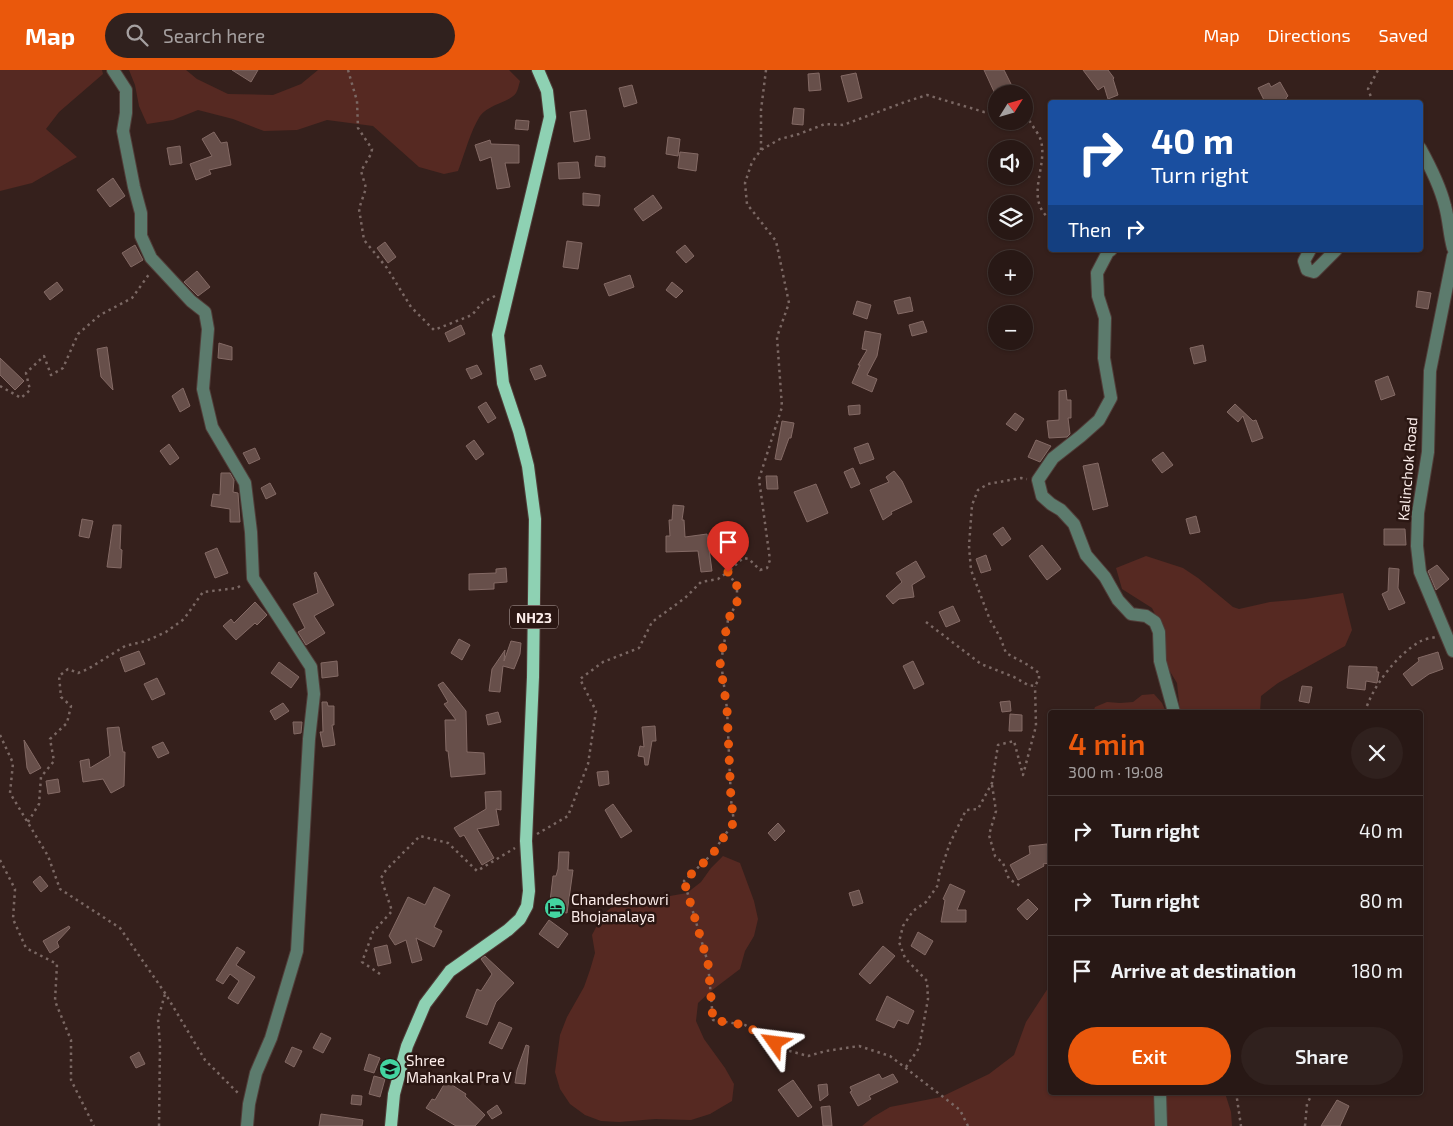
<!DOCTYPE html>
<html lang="en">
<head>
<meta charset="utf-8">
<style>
  :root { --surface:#281815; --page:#30211e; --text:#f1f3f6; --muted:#a5a0a0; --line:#443734; --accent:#ea580c }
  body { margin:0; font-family:"Exo 2",sans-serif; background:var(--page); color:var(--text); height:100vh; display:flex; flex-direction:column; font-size:19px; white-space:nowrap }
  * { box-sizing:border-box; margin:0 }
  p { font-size:16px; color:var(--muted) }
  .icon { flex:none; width:28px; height:28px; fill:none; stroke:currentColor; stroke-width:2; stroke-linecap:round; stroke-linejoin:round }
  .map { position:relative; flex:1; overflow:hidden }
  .details { position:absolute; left:1048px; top:640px; width:375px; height:385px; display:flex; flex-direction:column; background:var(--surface); border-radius:5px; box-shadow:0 1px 4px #0004,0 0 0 1px var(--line) }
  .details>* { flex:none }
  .hud { position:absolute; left:1048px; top:30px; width:375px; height:152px; border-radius:5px; box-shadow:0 1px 4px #0004,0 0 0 1px var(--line); background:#1a4fa0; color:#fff; overflow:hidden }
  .needle { width:32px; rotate:53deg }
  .tools { position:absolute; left:988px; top:15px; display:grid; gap:10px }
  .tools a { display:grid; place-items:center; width:45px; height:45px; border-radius:50%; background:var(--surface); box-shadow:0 1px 4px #0004,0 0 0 1px var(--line); font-size:25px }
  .pin { position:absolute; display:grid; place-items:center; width:42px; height:42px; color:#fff; margin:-51px -21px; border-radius:50% 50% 50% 0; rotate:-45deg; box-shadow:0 0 5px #0007 }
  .pin .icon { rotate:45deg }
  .me { position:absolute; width:55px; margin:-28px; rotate:301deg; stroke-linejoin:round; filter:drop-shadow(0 0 4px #0008) }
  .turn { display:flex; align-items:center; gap:18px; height:105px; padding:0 20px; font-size:22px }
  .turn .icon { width:65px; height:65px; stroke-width:2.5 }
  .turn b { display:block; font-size:35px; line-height:42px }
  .then { display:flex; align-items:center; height:48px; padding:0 20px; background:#0003; gap:10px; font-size:19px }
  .round { display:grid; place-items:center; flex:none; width:52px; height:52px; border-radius:26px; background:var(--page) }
  .head { display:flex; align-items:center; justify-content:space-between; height:85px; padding:0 20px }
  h1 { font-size:30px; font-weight:600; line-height:38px; color:var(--accent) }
  .button { display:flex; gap:10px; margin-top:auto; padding:10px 20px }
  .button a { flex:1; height:58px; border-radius:30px; background:var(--accent); color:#fff; font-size:20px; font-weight:600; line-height:58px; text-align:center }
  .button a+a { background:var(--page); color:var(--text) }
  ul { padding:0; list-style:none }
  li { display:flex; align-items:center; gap:15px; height:70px; padding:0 20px; border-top:1px solid var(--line) }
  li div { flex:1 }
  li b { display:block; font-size:19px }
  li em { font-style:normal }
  header { display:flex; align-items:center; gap:30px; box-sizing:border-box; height:70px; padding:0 25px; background:var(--accent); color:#fff }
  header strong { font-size:24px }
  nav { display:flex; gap:28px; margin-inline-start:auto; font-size:18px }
  .search { width:350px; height:45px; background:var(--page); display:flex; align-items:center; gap:12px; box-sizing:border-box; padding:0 18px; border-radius:28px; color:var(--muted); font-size:19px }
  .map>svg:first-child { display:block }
</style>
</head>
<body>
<header>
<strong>Map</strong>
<div class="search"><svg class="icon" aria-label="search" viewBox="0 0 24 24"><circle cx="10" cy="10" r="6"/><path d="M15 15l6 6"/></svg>Search here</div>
<nav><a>Map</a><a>Directions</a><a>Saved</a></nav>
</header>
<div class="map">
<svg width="1453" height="1056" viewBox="0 0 1453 1056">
  <rect width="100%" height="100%" fill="#35201c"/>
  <path fill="#562922" d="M 0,0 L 102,0 L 103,4 L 59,42 L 46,59 L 77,87 L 32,113 L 0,121 Z
    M 129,0 L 186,0 L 197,9 L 228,24 L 273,25 L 301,14 L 318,0 L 509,0 L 520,11 C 519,14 518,20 516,23 C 509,33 489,34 480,46 C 470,62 465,83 458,101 L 444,104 L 419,97 L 373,56 L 327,50 L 297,60 L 264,61 L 233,49 L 198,40 L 173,50 L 147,54 L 139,36 L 135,15 Z
    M 1146,486 L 1183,498 L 1198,508 L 1233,537 L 1239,539 L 1270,532 L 1305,529 L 1343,523 L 1352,560 L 1345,576 L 1278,613 L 1261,626 L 1260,642 L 1180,642 L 1177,613 L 1163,590 L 1162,558 L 1152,538 L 1122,519 L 1116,498 Z
    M 1154,624 L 1162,633 L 1166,642 L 1093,642 L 1095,637 L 1107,632 L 1120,633 L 1133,632 L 1142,625 Z
    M 723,786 L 740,793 L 754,831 L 758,849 L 754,866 L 745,881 L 740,899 L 711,921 L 698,933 L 696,951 L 704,969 L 725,998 L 734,1014 L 732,1031 L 710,1044 L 691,1050 L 655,1049 L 619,1052 L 601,1051 L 585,1045 L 570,1034 L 560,1019 L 555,1002 L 560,965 L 567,947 L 584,917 L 590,900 L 595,883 L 592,865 L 603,844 L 616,834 L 633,828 L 670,826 L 687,823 L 701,812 L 711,798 Z
    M 1050,915 L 1050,1022 L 1225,1023 L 1231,1042 L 1232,1056 L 862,1056 L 873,1047 L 890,1037 L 941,1027 L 989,1004 L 1014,985 L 1026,952 Z"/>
  <path fill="#674f4a" stroke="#846a65" d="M 232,0 L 258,0 L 251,12 Z
    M 984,0 L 1004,0 L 1013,18 L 1002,24 L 996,24 L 996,26 Z
    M 1083,0 L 1108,0 L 1114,8 L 1113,9 L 1118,25 L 1108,29 L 1104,16 L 1098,20 Z
    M 819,3 L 821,20 L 809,21 L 808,4 Z
    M 856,3 L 862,28 L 848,32 L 841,6 Z
    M 1280,12 L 1288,26 L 1286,28 L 1287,32 L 1265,32 L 1258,18 L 1269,13 L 1271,17 Z
    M 632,15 L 637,33 L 624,37 L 619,18 Z
    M 794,38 L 804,39 L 803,55 L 792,54 Z
    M 586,40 L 590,69 L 574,72 L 570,42 Z
    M 516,50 L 529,51 L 528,60 L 515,59 Z
    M 214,62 L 221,73 L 227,72 L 231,95 L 209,100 L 211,104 L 196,110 L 190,94 L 212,86 L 202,69 Z
    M 668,67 L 680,69 L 678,86 L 666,84 Z
    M 490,70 L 491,74 L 519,75 L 519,93 L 505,93 L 510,117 L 497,119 L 491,87 L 480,91 L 475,75 Z
    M 180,76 L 182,93 L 170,95 L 167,78 Z
    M 680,82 L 698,84 L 696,101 L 678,98 Z
    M 596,86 L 605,87 L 605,97 L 595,96 Z
    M 578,92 L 580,108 L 559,109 L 558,93 Z
    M 113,108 L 125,126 L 110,137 L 97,120 Z
    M 583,123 L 600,125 L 599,136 L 583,135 Z
    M 653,125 L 662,138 L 643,151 L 634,139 Z
    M 567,171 L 582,173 L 578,199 L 563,197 Z
    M 385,172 L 396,187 L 388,193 L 377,178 Z
    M 135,175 L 143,190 L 131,197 L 122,183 Z
    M 685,175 L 694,186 L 686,193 L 676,182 Z
    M 197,201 L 210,217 L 198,226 L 184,212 Z
    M 630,205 L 634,217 L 609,226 L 604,214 Z
    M 57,212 L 63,220 L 50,230 L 44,222 Z
    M 672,212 L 683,221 L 676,228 L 666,220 Z
    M 1418,221 L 1431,223 L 1428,239 L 1416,237 Z
    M 910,227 L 913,241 L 898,244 L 894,231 Z
    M 857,231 L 871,235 L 867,249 L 853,244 Z
    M 923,251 L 927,262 L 912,266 L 909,255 Z
    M 461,255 L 465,264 L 449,272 L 445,263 Z
    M 865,261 L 881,264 L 877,286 L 867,305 L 877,309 L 872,322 L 852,313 L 860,295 L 858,295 L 867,280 L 862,279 Z
    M 219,273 L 232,277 L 232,290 L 218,288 Z
    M 1203,275 L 1206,291 L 1194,294 L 1190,278 Z
    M 107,277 L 113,320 L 101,307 L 97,279 Z
    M 0,288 L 24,311 L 15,320 L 0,305 Z
    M 477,295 L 482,304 L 471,309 L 466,299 Z
    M 541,295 L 546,306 L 535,310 L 530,299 Z
    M 1388,306 L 1395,325 L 1381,330 L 1375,311 Z
    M 183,318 L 190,336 L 180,342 L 172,326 Z
    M 1066,320 L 1067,330 L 1071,330 L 1071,348 L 1068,348 L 1070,364 L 1067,367 L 1049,368 L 1047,351 L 1059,350 L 1059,321 Z
    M 486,332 L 496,348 L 488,353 L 478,337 Z
    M 1235,334 L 1253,351 L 1256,350 L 1263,368 L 1252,372 L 1243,346 L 1238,352 L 1227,342 Z
    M 860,335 L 860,344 L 849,345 L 848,336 Z
    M 1015,343 L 1024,349 L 1016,361 L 1006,354 Z
    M 782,351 L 794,353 L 791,368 L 789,368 L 781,390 L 775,389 Z
    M 474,370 L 484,384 L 476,390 L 466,376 Z
    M 1036,370 L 1051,376 L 1040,392 L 1028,387 Z
    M 868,373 L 874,389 L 860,394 L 854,378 Z
    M 169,374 L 179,388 L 170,395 L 160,381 Z
    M 255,378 L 260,389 L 249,394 L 243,383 Z
    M 1163,382 L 1173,395 L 1162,403 L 1152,390 Z
    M 1098,393 L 1108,436 L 1093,440 L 1083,396 Z
    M 853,398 L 860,414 L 851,418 L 844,402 Z
    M 894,401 L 902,411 L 912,432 L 891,442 L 892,444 L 883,450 L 870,420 L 889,412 L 886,407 Z
    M 221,403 L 230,403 L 234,410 L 233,422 L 238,423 L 240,452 L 230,452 L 230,439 L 211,436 L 213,424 L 220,425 Z
    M 766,406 L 777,406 L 778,419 L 767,419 Z
    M 270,413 L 276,424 L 266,429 L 261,418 Z
    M 816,414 L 828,443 L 807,452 L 794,422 Z
    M 673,435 L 684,436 L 682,450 L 684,450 L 685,467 L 707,464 L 712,501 L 701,502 L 698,481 L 666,482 L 666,466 L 670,466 L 669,450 L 672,450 Z
    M 1196,446 L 1200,462 L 1190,464 L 1186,449 Z
    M 82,449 L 93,451 L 89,468 L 79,466 Z
    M 113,455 L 121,455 L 120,479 L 122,480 L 121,498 L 107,497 Z
    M 1003,457 L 1011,469 L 1002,476 L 993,464 Z
    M 1384,459 L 1405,459 L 1406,475 L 1384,475 Z
    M 1042,475 L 1061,499 L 1047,510 L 1029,486 Z
    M 217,478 L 228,503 L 215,508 L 205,483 Z
    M 986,485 L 991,500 L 981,503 L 976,489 Z
    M 916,491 L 925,507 L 912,515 L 914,527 L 899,529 L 893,534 L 886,526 L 902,512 L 896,503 Z
    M 1437,495 L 1449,509 L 1436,520 L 1428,501 Z
    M 506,498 L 507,512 L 494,513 L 494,519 L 469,520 L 469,504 L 496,503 L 496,499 Z
    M 1389,498 L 1399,499 L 1398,518 L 1405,533 L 1389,540 L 1382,524 L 1388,521 Z
    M 316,502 L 334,535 L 314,546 L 325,563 L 306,575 L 298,562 L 305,558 L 293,534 L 318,523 L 314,503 Z
    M 255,532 L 267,545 L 257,555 L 255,553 L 236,570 L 223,556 L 231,549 L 234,553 Z
    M 953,536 L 960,551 L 946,557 L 939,542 Z
    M 459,569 L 470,575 L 462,590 L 451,583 Z
    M 511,571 L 521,573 L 520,584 L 514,599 L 503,596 L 500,622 L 489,621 L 492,599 L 505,580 L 504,591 Z
    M 139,581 L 145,594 L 125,602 L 120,588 Z
    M 1438,582 L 1443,599 L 1429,604 L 1412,616 L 1403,604 L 1419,591 L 1418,588 Z
    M 337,591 L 338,606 L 322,608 L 321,593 Z
    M 913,591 L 924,614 L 914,619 L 903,596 Z
    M 279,592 L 299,607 L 291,618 L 271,603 Z
    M 1349,596 L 1377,597 L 1377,602 L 1379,602 L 1377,613 L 1366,611 L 1365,620 L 1347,618 Z
    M 157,608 L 165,624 L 152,630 L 144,614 Z
    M 443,612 L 466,641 L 467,682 L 484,683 L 485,704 L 451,707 L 448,681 L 446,681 L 445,650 L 456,650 L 444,634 L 448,632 L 438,615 Z
    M 1302,616 L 1312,617 L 1309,633 L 1299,631 Z
    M 1010,631 L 1011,641 L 1002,642 L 1000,632 Z
    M 322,632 L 327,632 L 328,636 L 334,636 L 334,655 L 332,655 L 335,675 L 323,677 L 320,662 L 323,662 Z
    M 283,633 L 289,641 L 275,650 L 270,641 Z
    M 498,642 L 501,652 L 488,655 L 486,645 Z
    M 1010,644 L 1022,645 L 1022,661 L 1009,661 Z
    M 293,652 L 302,652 L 301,663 L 294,664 Z
    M 655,656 L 656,671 L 652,671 L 648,695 L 645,695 L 644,687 L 638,686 L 640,676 L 644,677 L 642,657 Z
    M 119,657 L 123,682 L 125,682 L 124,716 L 111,723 L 103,709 L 83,712 L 80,691 L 89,689 L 90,698 L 110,686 L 107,658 Z
    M 24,670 L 41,698 L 30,704 L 27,698 Z
    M 163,672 L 169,683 L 158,688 L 152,677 Z
    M 608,701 L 609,714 L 599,716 L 597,702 Z
    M 58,709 L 60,722 L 48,724 L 46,711 Z
    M 501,721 L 501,740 L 496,739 L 499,755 L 477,759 L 494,788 L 482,795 L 464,765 L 460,767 L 454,758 L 486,739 L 485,722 Z
    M 613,734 L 632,761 L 621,768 L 605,740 Z
    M 778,753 L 785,761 L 775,771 L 768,763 Z
    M 1047,774 L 1050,793 L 1043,794 L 1044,796 L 1018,810 L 1010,795 L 1030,784 L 1029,776 Z
    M 559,782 L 569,782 L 568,800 L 573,800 L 567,843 L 549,840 L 553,806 L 556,806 L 558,799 Z
    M 40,806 L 48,816 L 41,822 L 33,812 Z
    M 950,814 L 965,821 L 957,840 L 966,840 L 966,852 L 941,852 L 945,830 L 943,829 Z
    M 434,817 L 450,825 L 434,857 L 442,861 L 434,877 L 416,868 L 422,890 L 412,893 L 406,870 L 395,875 L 389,866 L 408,827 L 425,835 Z
    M 859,820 L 863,833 L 853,836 L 849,823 Z
    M 1028,829 L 1038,839 L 1027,850 L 1017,839 Z
    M 549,850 L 568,864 L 558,878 L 539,864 Z
    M 69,856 L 70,858 L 57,872 L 59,877 L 50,883 L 43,871 Z
    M 918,862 L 933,871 L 925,885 L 911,876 Z
    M 387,875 L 391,893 L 378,896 L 374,878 Z
    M 883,876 L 895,886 L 870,914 L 859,904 Z
    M 237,877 L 245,882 L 236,895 L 255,907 L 238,934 L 228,928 L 239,911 L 230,904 L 223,914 L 216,910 Z
    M 485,886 L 514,913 L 496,932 L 487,955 L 466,947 L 477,919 L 481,921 L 492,904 L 481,889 Z
    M 887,926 L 914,941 L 908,954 L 898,950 L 894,958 L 876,950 Z
    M 499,952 L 512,958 L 502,979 L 489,973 Z
    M 321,963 L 331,968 L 323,983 L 313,978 Z
    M 526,975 L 529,976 L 525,1014 L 515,1013 L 517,1000 Z
    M 292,977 L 302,981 L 294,997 L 285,992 Z
    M 139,982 L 145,994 L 136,998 L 130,987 Z
    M 369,984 L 380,988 L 374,1003 L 364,1000 Z
    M 879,1004 L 882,1009 L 893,1004 L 898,1012 L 869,1026 L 871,1029 L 858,1036 L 850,1022 L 852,1021 L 850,1017 Z
    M 374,1006 L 385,1009 L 380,1027 L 369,1024 Z
    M 793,1010 L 812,1037 L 798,1047 L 778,1020 Z
    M 446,1011 L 466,1024 L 465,1026 L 485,1045 L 475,1056 L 456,1056 L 426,1038 L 432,1029 L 435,1030 Z
    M 827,1014 L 828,1025 L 820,1031 L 818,1015 Z
    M 352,1025 L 362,1026 L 361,1035 L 351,1034 Z
    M 1337,1030 L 1349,1036 L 1340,1056 L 1321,1056 Z
    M 497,1035 L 502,1043 L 492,1049 L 487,1042 Z
    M 830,1036 L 832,1056 L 823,1056 L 821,1037 Z
    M 321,1044 L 363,1050 L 362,1056 L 319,1056 Z"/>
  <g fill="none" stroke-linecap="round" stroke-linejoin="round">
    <g stroke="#513d39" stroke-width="14">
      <path id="minor" d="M 113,0 L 126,20 L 126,43 L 123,61 L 134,117 L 141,143 L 141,166 L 151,188 L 191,231 L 205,242 L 208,259 L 203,319 L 212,357 L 245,413 L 251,462 L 253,508 L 311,597 L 314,624 L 309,669 L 297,881 L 271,968 L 256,1003 L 249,1034 L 247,1056
        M 1420,78 C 1430,96 1440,116 1445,136 C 1449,150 1449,164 1453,178
        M 1111,180 L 1108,182 L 1097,203 L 1098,226 L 1105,248 L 1104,288 L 1111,328 L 1099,350 L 1081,366 L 1053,388 L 1038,410 L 1042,426 L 1051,434 L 1061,440 L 1074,454 L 1086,485 L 1105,507 L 1118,530 L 1131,544 L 1146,546 L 1155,552 L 1159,562 L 1160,591 L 1174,642
        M 1310,180 L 1304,191 L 1307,200 L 1314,202 L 1336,180
        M 1453,186 L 1430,301 L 1428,382 L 1418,443 L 1417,476 L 1420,502 L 1453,581
        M 1160,1022 L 1161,1056"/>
    </g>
    <g stroke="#513d39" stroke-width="14">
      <path id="major" d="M 391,1056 L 394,1024 L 407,976 L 425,934 L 450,901 L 508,860 L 520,849 L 527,836 L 529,821 L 526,771 L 533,607 L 535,449 L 528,396 L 519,361 L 503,313 L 498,265 L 550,47 L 547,21 L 538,0"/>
    </g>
    <path stroke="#7b6864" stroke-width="2.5" stroke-dasharray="2.5 4" stroke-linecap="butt" d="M 348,0 L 357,31 L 358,58 L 372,79 L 371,84 L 361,101 L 366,118 L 359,139 L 364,170 L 387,198 L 411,237 L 434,260 L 472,245 L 483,232 L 495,226
      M 1373,32 L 1368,19 L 1378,0
      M 1024,47 C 1029,49 1031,53 1034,58 C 1036,61 1039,65 1040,68 C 1050,94 1023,128 1050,149
      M 761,80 L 761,40 L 766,0
      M 0,316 L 21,328 L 30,320 L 26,303 L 44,286 L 51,305 L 63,298 L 78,264 L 100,245 L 132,228 L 150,203
      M 926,552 L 981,594 L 1014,607 L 1028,615 L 1035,616 L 1039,609 L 1039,603 L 1028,595 L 1006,583 L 1000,567 L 990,550 L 971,500 L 969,476 L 972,435 L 978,420 L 988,414 L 1021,408 L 1027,409
      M 1365,642 C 1372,617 1397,584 1421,571 C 1425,569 1431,568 1436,567
      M 0,665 L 13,693 L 10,723 L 48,786 L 60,819 L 120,858 L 165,923 L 205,990 L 239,1024
      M 992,715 L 996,741 L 989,765 L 995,786 L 1003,793 L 1009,809 L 1022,817
      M 28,752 L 39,734 L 41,707 L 54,691 L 50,669 L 67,653 L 71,636 L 61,627 L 59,606 L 68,599 L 78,603 L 88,599 L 125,576 L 146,571 L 166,562 L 184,549 L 203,522 L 237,518 L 243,514
      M 537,764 L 568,746 L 588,694 L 596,641 L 580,609 L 603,592 L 639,578 L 652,552 L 685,528 L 701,512 L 718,509 L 728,502
      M 0,790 L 15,819 L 13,849 L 26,878 L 57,894 L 55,931 L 71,970 L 71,1010 L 94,1056
      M 380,904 L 362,892 L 373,862 L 392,841 L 381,808 L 386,800 L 420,766 L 448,773 L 477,801 L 515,778
      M 906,997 L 919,978 L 928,929 L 927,911 L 905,888 L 899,872 L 903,856 L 913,841 L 926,832 L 938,815 L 939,805 L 950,773 L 966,740 L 978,739 L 992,713 L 998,675 L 1014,671 L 1023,705 L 1036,656 L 1035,616
      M 1236,1022 L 1241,1056
      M 159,1056 L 160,975 L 158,949 L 165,924
      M 968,1056 L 960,1040 L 890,986 L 859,976 L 826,981 L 808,986 L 786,980 L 745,955 L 713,950 L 708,893 L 684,811 L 711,785 L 734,752 L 731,730 L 727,639 L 721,592 L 728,550 L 737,532 L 737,517 L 728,502 L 743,488 L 749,489 L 760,500 L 767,498 L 770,490 L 759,409 L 782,337 L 777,267 L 789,233 L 776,171 L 747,134 L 745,113 L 752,92 L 761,80 L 780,69 L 799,64 L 825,54 L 843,55 L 905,32 L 927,25 L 984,42 L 996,41
      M 1305,1056 L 1307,1034 L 1313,1022"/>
    <use href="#minor" stroke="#5c7b6d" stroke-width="12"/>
    <use href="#major" stroke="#8ed1b3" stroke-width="12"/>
  </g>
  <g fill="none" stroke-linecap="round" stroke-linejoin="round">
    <path stroke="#ea580c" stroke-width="9" stroke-dasharray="0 16.2" d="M 728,502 L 737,516 L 737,532 L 728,550 L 720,592 L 727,639 L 731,730 L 734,752 L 712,785 L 684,811 L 708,893 L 713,950 L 745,955 L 775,973"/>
  </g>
  <defs>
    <g id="hotel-disc" transform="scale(1.125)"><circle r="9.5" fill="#43d4a0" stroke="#2b1713"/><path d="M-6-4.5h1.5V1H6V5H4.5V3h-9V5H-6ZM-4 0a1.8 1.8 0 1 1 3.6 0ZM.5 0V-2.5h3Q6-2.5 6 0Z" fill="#111"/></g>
    <g id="school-disc" transform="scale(1.125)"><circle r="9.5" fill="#43d4a0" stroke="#2b1713"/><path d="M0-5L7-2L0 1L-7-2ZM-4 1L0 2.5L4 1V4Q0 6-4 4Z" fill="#111"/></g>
  </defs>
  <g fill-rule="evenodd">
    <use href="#hotel-disc" x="555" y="838"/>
    <use href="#school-disc" x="390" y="999"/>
  </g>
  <g text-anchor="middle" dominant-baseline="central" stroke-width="5" stroke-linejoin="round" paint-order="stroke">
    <rect fill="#2b1713" stroke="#bdadaa" stroke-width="1" x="510" y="535.5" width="48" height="23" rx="4"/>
    <g font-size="14" font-weight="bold" fill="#fcedea">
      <text x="534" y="547">NH23</text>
    </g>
    <g font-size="15" fill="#fcedea" stroke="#2b1713">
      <text transform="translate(1407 399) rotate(-85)">Kalinchok Road</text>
    </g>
    <g font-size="15" fill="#fcedea" stroke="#2b1713" text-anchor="start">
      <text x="571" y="829">Chandeshowri<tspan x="571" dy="17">Bhojanalaya</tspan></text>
      <text x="406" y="990">Shree<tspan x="406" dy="17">Mahankal Pra V</tspan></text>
    </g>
  </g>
</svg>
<div class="tools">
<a><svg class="needle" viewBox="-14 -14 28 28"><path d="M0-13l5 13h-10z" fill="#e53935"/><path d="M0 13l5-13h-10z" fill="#a5a0a0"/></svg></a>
<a><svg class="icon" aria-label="sound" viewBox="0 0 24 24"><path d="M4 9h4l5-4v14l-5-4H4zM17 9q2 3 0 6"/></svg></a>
<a><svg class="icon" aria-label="layers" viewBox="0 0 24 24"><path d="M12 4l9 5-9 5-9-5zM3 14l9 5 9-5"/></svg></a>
<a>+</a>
<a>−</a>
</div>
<div class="pin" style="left:728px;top:502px;background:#d93025"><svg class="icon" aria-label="arrive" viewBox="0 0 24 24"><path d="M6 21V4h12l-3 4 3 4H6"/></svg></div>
<svg class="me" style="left:775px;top:973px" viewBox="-20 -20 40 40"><path d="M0-17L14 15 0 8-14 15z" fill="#ea580c" stroke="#fff" stroke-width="4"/></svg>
<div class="hud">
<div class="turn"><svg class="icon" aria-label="right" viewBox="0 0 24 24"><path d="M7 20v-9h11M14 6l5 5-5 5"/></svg><div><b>40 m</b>Turn right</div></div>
<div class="then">Then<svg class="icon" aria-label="right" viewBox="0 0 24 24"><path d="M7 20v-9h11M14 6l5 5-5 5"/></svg></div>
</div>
<section class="details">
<div class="head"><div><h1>4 min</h1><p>300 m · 19:08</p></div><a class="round"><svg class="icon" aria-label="close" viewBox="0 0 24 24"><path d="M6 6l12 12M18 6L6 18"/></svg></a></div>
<ul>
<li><svg class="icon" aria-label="right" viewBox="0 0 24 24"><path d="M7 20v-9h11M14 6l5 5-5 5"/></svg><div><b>Turn right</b></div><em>40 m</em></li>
<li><svg class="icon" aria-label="right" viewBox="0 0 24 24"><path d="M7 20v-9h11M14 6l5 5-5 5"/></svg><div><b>Turn right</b></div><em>80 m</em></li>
<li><svg class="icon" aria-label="arrive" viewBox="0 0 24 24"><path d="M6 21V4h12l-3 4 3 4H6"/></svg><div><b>Arrive at destination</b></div><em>180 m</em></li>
</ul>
<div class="button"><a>Exit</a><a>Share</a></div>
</section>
</div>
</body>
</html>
